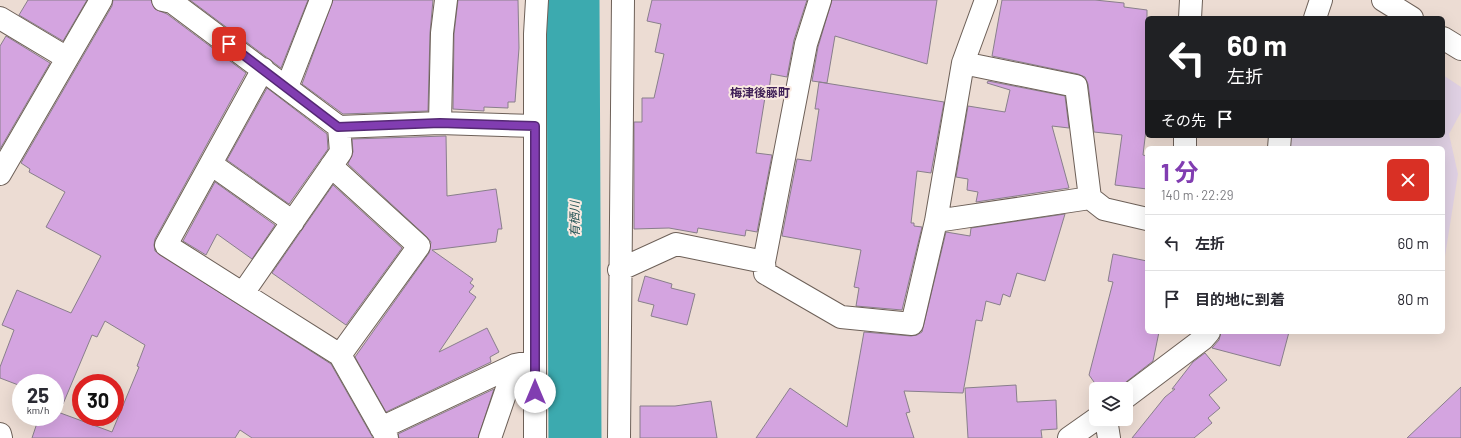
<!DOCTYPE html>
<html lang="ja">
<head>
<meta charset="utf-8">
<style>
  :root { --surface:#fff; --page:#f2f2f3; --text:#2b2b33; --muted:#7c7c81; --line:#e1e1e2; --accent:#813db1 }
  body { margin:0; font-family:Barlow,"Noto Sans JP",sans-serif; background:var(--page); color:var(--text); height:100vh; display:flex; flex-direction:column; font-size:15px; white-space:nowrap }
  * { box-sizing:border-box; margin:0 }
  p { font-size:13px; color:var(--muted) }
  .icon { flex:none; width:22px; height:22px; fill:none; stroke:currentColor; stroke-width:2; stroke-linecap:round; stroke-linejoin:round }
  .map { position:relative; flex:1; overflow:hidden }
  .sheet { position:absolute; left:1145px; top:146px; width:300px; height:188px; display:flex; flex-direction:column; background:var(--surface); border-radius:6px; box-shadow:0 4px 16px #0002 }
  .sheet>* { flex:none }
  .top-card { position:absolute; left:1145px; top:16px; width:300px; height:122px; border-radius:6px; box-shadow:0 4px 16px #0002; background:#202124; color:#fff; overflow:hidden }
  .controls { position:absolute; left:1089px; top:382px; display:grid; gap:8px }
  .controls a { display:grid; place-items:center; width:44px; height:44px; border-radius:6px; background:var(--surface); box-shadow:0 4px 16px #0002; font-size:20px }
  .speed { position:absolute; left:12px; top:374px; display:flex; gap:8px; font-size:20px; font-weight:700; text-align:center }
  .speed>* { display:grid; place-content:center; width:52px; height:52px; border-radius:50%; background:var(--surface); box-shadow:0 4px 16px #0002; line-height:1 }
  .speed small { font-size:10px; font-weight:400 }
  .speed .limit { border:6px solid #d22; background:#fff; color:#111 }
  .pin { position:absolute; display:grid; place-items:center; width:34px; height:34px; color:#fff; margin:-17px; border-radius:8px; box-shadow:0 2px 6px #0006 }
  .me { position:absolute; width:44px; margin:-22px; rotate:0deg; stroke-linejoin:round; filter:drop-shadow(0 0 3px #0008) }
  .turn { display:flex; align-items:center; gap:14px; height:84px; padding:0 16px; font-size:18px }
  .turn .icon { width:52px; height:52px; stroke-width:2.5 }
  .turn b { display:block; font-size:28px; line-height:34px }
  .then { display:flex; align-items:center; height:38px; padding:0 16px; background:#0003; gap:8px; font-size:15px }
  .round { display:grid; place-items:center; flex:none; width:42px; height:42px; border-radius:6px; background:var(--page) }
  .summary { display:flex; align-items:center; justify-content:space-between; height:68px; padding:0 16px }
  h1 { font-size:24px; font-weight:700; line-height:30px; color:var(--accent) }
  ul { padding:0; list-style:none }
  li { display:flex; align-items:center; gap:12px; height:56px; padding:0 16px; border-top:1px solid var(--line) }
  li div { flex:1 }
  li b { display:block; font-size:15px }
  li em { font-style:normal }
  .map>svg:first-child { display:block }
</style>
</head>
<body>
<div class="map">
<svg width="1461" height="438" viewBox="0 0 1461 438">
  <rect width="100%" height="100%" fill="#ecdcd3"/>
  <path fill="#dfd0e3" d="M 1443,75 L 1461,87 L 1461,112 L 1449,134 L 1458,174 L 1443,269 L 1443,148 L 1286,148 L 1289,136 L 1443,136 Z"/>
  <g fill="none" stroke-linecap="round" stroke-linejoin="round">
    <path stroke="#3caaaf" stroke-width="53" d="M 573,0 L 575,438"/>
  </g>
  <path fill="#d4a4e0" stroke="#897f8b" d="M 28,0 L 87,0 L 63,41 L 19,15 Z
    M 113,0 L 151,0 L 155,9 L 167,14 L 246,73 L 155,239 L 154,245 L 155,251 L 331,364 L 373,438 L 252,438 L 240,430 L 235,438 L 32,438 L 39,417 L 55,417 L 55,411 L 112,432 L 139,367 L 137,366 L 145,345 L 105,321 L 97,337 L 92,335 L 63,404 L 55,400 L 55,383 L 21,383 L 21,386 L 0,378 L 0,367 L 14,330 L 2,325 L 17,290 L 71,313 L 101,256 L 46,227 L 65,192 L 29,172 L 30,169 L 21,163 L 112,6 Z
    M 190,0 L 308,0 L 281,68 Z
    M 333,0 L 433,0 L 430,33 L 428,111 L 343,114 L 302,84 Z
    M 458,0 L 518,0 L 519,48 L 515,102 L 508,102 L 508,108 L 484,107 L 484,111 L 453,109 L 454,34 Z
    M 652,0 L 807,0 L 794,40 L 787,77 L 771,74 L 769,91 L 766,91 L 756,153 L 772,155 L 757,232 L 746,230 L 745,236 L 698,228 L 697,233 L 669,228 L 634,229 L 634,122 L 642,122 L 642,98 L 654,98 L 664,54 L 655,52 L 661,24 L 647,21 Z
    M 832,0 L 937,0 L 927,64 L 835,36 L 827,83 L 812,81 L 818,47 Z
    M 1002,0 L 1095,0 L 1124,3 L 1124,7 L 1147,10 L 1147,121 L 1143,155 L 1147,156 L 1147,189 L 1115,185 L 1122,135 L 1094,132 L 1088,84 L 1085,77 L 1078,74 L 992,56 Z
    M 6,36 L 50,63 L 0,149 L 0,46 Z
    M 988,81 L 1065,96 L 1069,128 L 1052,126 L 1069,188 L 976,202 L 978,192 L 967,190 L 968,179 L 956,177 L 968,106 L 1005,112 L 1010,90 L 987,83 Z
    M 819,82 L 944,102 L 931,173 L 917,171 L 911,223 L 914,223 L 914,226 L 922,227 L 902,310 L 856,306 L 859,288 L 854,287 L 861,250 L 782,236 L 797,159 L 811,161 L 819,109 L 815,109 Z
    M 267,88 L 327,134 L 328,149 L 289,204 L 227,160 Z
    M 446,136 L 447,196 L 496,189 L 502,229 L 498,229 L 496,242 L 432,250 L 473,279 L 470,283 L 474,286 L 469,292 L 476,297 L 439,352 L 487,328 L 499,352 L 490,357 L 491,362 L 386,412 L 355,357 L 429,253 L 431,242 L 427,237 L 348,164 L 353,152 L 352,139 Z
    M 215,182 L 275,225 L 252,259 L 217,234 L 206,255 L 183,241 Z
    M 333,185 L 402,248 L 346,325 L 272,273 Z
    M 1065,214 L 1045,281 L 1017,273 L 1010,297 L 1003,294 L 1000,305 L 986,301 L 982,321 L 976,320 L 963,393 L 904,391 L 910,412 L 906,413 L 914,438 L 756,438 L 790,388 L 847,427 L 864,332 L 911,336 L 917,335 L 922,332 L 946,232 L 970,236 L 971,228 Z
    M 1113,254 L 1147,261 L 1147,332 L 1159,332 L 1153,361 L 1117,389 L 1099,389 L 1089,375 L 1113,282 L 1108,281 Z
    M 645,276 L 672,284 L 671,288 L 695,294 L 687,325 L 651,316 L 654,305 L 638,301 Z
    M 1221,332 L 1289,332 L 1280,366 L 1212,348 L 1219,340 Z
    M 1205,353 L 1227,380 L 1209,395 L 1220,408 L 1208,418 L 1212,423 L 1194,438 L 1132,438 L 1165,397 L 1175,389 L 1172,389 L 1193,362 Z
    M 1016,385 L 1017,402 L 1056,400 L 1057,429 L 1041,430 L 1042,438 L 968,438 L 965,388 Z
    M 1461,387 L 1461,438 L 1407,438 Z
    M 494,389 L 478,438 L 399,438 L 398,434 Z
    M 711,401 L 717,438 L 640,438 L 640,406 L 675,406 Z"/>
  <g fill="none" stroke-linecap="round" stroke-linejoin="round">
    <g stroke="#6d6058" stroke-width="24">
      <path id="minor" d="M 163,0 L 172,2 L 339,127 L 341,152 L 243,293
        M 820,0 L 806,44 L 764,262 L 765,273 L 841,317 L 912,324 L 936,221 L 963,63 L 986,0
        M 0,18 L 67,58
        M 1190,18 L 1191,0
        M 1315,18 L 1321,0
        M 963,63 L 1076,86 L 1090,198
        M 263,69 L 166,245 L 340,355 L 387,438
        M 287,87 L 321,0
        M 440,123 L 442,33 L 446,0
        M 339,127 L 440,123 L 535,126
        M 1185,148 L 1185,136
        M 1279,148 L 1280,136
        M 211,164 L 293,222
        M 331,166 L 419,246 L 340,355
        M 0,174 L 101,0
        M 936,221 L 1090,198 L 1104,209 L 1147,219
        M 619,270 L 676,244 L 764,262
        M 1126,397 L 1203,339 L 1209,332
        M 1106,419 L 1109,438
        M 381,428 L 515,365 L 535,361
        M 0,434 L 1,438
        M 490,438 L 515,365
        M 535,438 L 535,34 L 537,0
        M 619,438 L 623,0
        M 1069,438 L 1096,419"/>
    </g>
    <g stroke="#6d6058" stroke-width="24">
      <path id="major" d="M 1383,0 L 1412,18
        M 1443,38 L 1461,49"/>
    </g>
    <use href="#minor" stroke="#fff" stroke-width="22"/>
    <use href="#major" stroke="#fff" stroke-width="22"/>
  </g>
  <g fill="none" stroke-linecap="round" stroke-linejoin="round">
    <g stroke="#542873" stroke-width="10">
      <path id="route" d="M 229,44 L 338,127 L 440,123 L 535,126 L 535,392"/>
    </g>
    <use href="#route" stroke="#813db1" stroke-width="7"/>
  </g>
  <g text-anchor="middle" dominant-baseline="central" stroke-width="4" stroke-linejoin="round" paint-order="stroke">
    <g font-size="12" font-weight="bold" fill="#402058" stroke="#f9e9e0">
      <text x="760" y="92">梅津後藤町</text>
    </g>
    <g font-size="12" font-style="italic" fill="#265557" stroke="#f9e9e0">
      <text transform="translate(574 219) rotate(-90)">有栖川</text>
    </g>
  </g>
</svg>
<div class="controls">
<a><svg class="icon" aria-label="layers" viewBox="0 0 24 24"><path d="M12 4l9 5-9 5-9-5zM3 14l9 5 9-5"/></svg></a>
</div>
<div class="speed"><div>25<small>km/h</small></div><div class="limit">30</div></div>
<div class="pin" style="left:229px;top:44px;background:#d93025"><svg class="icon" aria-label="arrive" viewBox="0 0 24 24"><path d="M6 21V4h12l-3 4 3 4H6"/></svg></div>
<svg class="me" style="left:535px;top:392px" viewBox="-20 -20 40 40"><circle r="19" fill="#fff"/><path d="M0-13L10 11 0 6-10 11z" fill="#813db1"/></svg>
<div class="top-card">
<div class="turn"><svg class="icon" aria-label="left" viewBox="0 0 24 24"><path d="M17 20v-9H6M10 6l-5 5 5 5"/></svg><div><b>60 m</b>左折</div></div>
<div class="then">その先<svg class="icon" aria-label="arrive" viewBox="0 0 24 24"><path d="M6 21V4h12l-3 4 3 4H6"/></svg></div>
</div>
<section class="sheet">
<div class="summary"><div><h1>1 分</h1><p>140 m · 22:29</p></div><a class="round" style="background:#d93025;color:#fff"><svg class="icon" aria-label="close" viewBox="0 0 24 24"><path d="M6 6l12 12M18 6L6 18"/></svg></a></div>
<ul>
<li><svg class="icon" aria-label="left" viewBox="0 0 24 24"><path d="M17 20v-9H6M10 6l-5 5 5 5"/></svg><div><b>左折</b></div><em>60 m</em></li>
<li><svg class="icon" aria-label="arrive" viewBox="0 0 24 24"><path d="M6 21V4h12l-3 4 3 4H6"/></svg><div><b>目的地に到着</b></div><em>80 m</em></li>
</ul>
</section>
</div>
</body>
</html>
